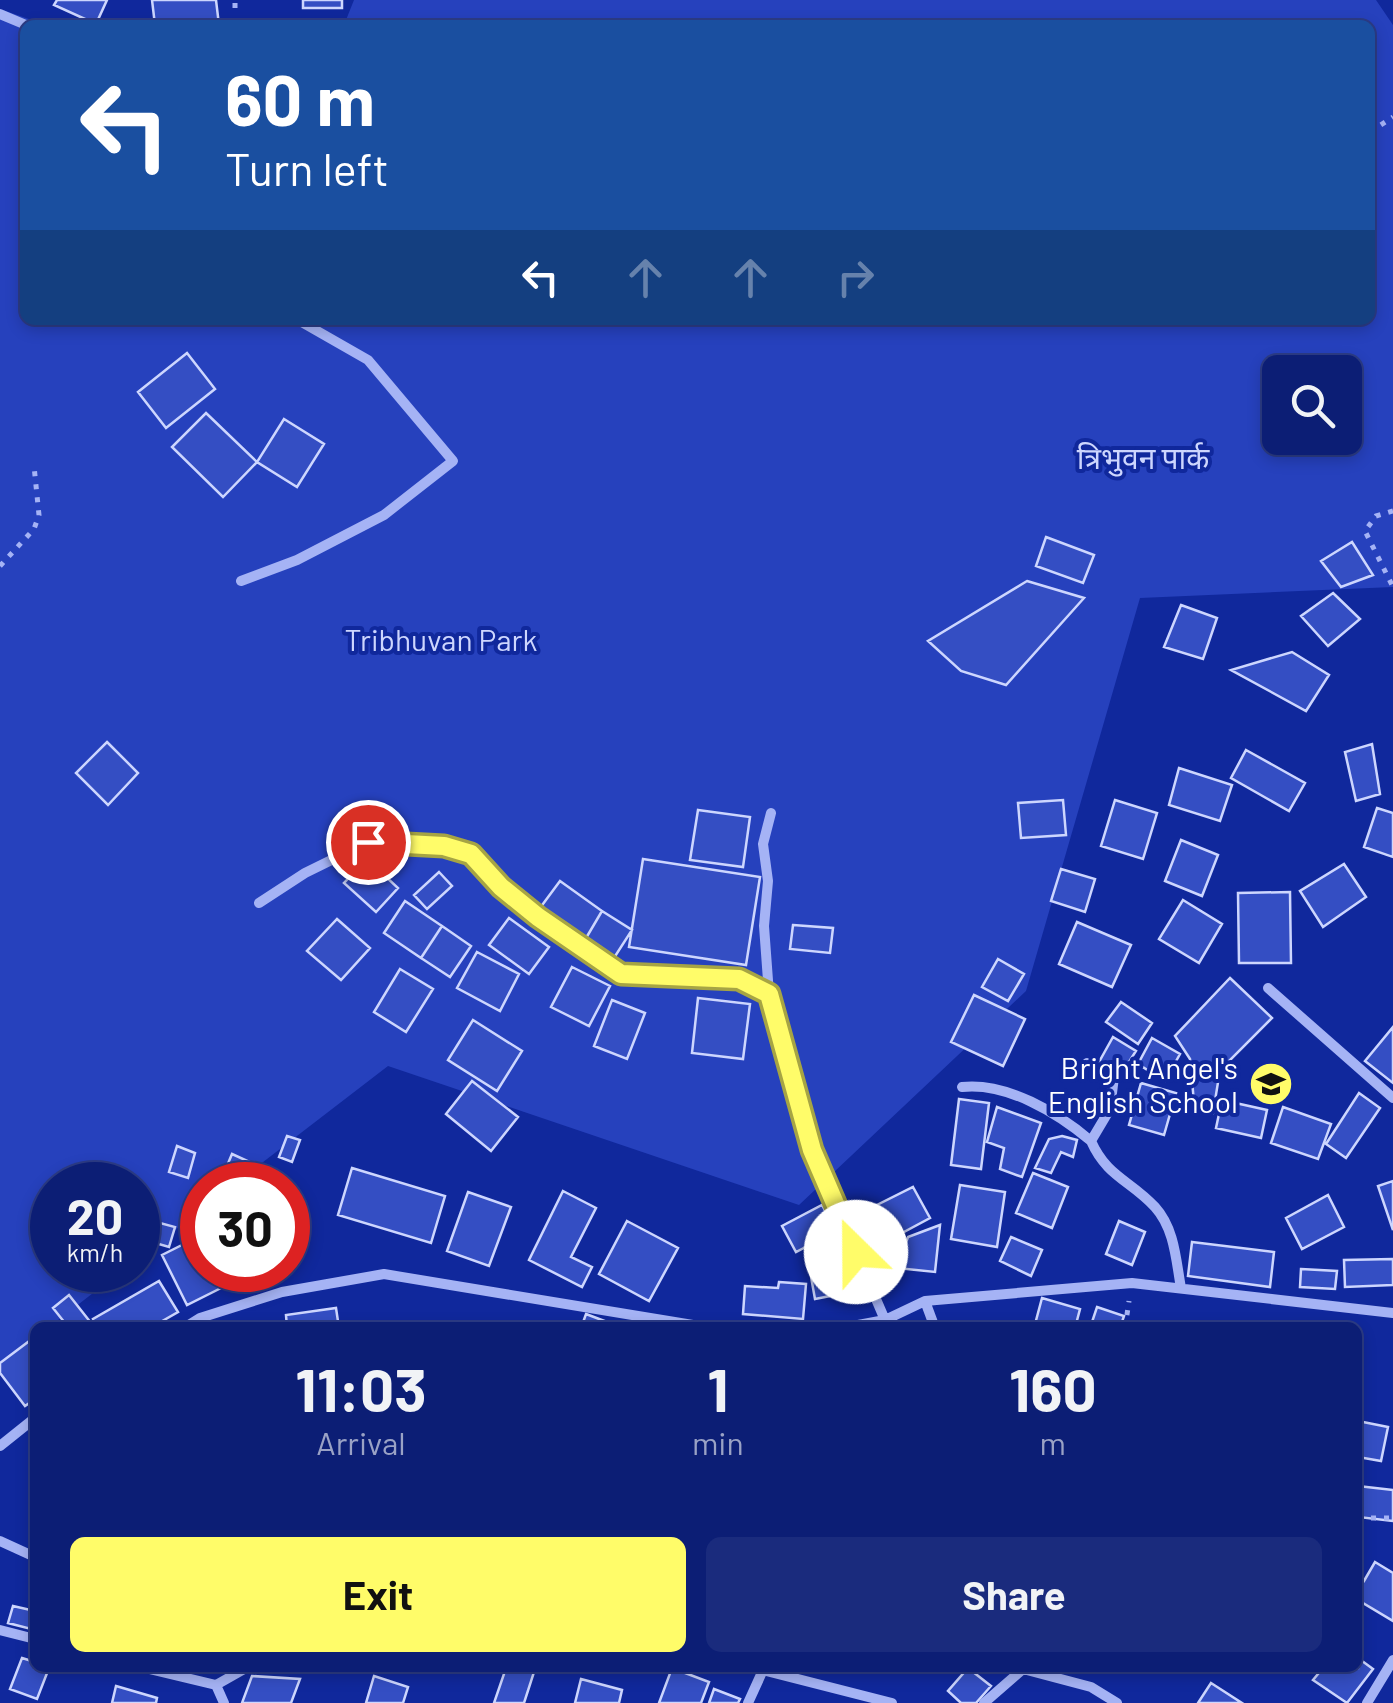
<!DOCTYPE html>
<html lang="en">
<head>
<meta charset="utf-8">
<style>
  :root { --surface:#0c1e75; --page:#1a2b7d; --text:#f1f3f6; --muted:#9aa2c5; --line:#2c3c87; --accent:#fffc69 }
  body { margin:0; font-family:Barlow,"Noto Sans Devanagari",sans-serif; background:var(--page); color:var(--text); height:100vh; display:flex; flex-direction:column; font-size:38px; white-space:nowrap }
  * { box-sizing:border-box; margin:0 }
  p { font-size:32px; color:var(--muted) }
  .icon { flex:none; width:55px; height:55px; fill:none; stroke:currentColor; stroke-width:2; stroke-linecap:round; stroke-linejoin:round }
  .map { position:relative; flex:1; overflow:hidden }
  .panel { position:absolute; left:30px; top:1322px; width:1332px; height:350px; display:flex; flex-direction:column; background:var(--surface); border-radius:15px; box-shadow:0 5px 15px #0003,0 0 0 2px var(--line) }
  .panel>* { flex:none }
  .hud { position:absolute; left:20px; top:20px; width:1355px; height:305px; border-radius:15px; box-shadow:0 5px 15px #0003,0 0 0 2px var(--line); background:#1a4fa0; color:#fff; overflow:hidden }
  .fabs { position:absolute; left:1262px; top:355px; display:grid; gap:20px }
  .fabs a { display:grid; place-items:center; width:100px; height:100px; border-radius:15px; background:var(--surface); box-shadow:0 5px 15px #0003,0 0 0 2px var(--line); font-size:50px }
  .speed { position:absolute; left:30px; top:1162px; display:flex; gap:20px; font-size:50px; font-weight:700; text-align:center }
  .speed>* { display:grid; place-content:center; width:130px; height:130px; border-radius:50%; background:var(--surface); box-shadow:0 5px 15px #0003,0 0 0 2px var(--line); line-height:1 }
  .speed small { font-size:25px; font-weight:400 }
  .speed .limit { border:15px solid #d22; background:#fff; color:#111 }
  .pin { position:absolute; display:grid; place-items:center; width:85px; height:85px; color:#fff; margin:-42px; border:5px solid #fff; border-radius:50%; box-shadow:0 2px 10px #0007 }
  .me { position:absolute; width:110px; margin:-55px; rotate:337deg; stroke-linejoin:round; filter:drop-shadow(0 0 8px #0008) }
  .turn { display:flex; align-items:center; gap:35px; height:210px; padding:0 40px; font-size:45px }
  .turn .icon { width:130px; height:130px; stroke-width:2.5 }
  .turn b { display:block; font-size:70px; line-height:85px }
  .lanes { display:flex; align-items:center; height:95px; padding:0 40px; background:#0003; justify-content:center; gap:50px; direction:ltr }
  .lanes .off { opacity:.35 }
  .eta { display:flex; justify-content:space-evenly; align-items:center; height:170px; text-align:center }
  .eta b { font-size:60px; font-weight:700; line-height:70px }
  .button { display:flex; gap:20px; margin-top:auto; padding:20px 40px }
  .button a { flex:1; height:115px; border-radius:15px; background:var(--accent); color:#111; font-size:40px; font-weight:700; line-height:115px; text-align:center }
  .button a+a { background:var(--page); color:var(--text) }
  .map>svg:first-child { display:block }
</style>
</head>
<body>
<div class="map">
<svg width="1393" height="1703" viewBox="0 0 1393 1703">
  <rect width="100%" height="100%" fill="#10289c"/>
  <path fill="#2641bd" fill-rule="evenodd" d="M 354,0 L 1376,0 L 1393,25 L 1393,587 L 1140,598 L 1026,991 L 799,1205 L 388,1066 L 233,1185 L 202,1185 L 202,1209 L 138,1259 L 138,1185 L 52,1185 L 52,1270 L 123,1270 L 49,1327 L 35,1328 L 35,1338 L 0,1365 L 0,9 L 46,25 L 25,25 L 25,320 L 1370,320 L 1370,25 L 344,25 ZM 1280,372 L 1345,372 L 1345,438 L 1280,438 Z"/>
  <path fill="#344ec3" stroke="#cdd6fe" stroke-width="2.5" d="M 57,0 L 107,0 L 96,24 L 54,5 Z
    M 152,0 L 216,0 L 219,25 L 155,25 Z
    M 303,0 L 342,0 L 342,8 L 303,8 Z
    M 187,353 L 215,389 L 166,428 L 138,392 Z
    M 206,413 L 257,462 L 223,497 L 172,447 Z
    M 284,419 L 324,444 L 297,487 L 257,462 Z
    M 1046,537 L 1094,555 L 1083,583 L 1036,566 Z
    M 1352,542 L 1373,575 L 1341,587 L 1321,561 Z
    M 1027,581 L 1084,598 L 1006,685 L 961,671 L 928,641 Z
    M 1333,593 L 1360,619 L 1328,646 L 1301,616 Z
    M 1181,605 L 1217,618 L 1203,659 L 1164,647 Z
    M 1292,652 L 1329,675 L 1306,711 L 1231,670 Z
    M 107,742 L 138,773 L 108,805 L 76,773 Z
    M 1372,744 L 1380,794 L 1356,801 L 1345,752 Z
    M 1246,750 L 1305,783 L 1289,811 L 1231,778 Z
    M 1179,768 L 1232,785 L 1220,821 L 1169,805 Z
    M 1063,800 L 1066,835 L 1021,838 L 1018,803 Z
    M 1115,800 L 1157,813 L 1143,859 L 1101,846 Z
    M 1377,808 L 1393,813 L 1393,857 L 1364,847 Z
    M 698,810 L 750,817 L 743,867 L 690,860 Z
    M 1181,840 L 1218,855 L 1202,896 L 1165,881 Z
    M 367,859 L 398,888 L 376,912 L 344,883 Z
    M 643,859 L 760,877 L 746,965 L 629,947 Z
    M 1344,864 L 1366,897 L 1323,927 L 1300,891 Z
    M 1061,869 L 1095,879 L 1085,912 L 1051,901 Z
    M 439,872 L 452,886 L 427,909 L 414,895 Z
    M 560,881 L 602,911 L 585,940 L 540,908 Z
    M 1290,892 L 1291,963 L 1239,963 L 1238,893 Z
    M 1183,900 L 1222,924 L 1199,963 L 1159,939 Z
    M 405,901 L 442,926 L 421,958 L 384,933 Z
    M 602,911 L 632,930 L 612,961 L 583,943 Z
    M 509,918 L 549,947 L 529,974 L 489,945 Z
    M 337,919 L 370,948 L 341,980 L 307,951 Z
    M 1077,922 L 1131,945 L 1112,987 L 1059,964 Z
    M 793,925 L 833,928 L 830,953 L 790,949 Z
    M 442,926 L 471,946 L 450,977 L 421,958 Z
    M 477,952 L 519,974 L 500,1011 L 457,988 Z
    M 998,959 L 1024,974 L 1008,1001 L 982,987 Z
    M 572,967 L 610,986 L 589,1026 L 551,1007 Z
    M 400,969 L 433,989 L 406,1032 L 374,1012 Z
    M 1230,978 L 1272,1018 L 1220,1070 L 1213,1113 L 1195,1113 L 1190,1059 L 1175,1036 Z
    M 974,995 L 1025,1019 L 1003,1066 L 951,1042 Z
    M 698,998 L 750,1004 L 743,1059 L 692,1053 Z
    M 612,1000 L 645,1013 L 627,1059 L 594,1046 Z
    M 1121,1002 L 1152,1023 L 1138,1044 L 1106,1022 Z
    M 473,1020 L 522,1051 L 497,1091 L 448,1060 Z
    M 1393,1027 L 1393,1083 L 1365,1061 Z
    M 1113,1037 L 1136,1051 L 1120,1076 L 1099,1062 Z
    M 1152,1038 L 1180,1054 L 1165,1081 L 1138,1064 Z
    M 472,1081 L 518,1117 L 491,1151 L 446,1114 Z
    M 1141,1083 L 1176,1093 L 1164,1135 L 1129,1125 Z
    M 1359,1093 L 1380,1108 L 1346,1158 L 1326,1144 Z
    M 959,1099 L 989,1103 L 981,1169 L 951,1165 Z
    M 1222,1100 L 1267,1110 L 1261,1138 L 1216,1128 Z
    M 997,1107 L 1041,1123 L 1022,1177 L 1000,1169 L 1004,1148 L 987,1142 Z
    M 1283,1107 L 1331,1124 L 1318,1159 L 1271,1143 Z
    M 287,1136 L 300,1140 L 292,1162 L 279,1157 Z
    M 1062,1136 L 1077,1140 L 1073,1157 L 1061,1152 L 1051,1173 L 1035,1168 L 1049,1139 Z
    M 177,1146 L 195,1153 L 188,1178 L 169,1172 Z
    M 232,1154 L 274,1173 L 268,1185 L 219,1185 Z
    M 352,1168 L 445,1196 L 431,1243 L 338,1215 Z
    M 1033,1173 L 1068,1187 L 1052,1228 L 1016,1213 Z
    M 1393,1181 L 1393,1230 L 1378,1186 Z
    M 960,1185 L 1005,1192 L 997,1247 L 951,1239 Z
    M 913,1187 L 930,1218 L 872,1249 L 855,1216 Z
    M 563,1191 L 596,1208 L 571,1257 L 592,1267 L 582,1287 L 529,1260 Z
    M 468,1192 L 511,1207 L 489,1266 L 447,1251 Z
    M 1328,1195 L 1344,1227 L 1302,1249 L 1286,1218 Z
    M 822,1205 L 836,1231 L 796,1252 L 782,1226 Z
    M 138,1217 L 175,1227 L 169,1247 L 138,1238 Z
    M 627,1221 L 678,1248 L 649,1301 L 599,1274 Z
    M 1119,1221 L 1145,1232 L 1132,1265 L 1106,1254 Z
    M 940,1225 L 935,1272 L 897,1268 L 908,1237 Z
    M 202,1235 L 202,1270 L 222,1270 L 229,1284 L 187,1305 L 162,1255 Z
    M 1011,1237 L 1042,1250 L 1031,1276 L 1000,1261 Z
    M 1192,1242 L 1274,1252 L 1270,1287 L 1188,1276 Z
    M 853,1251 L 861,1290 L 815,1299 L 808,1260 Z
    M 1393,1259 L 1393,1285 L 1345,1287 L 1344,1260 Z
    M 1301,1269 L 1337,1271 L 1335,1289 L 1300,1287 Z
    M 159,1281 L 178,1312 L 150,1328 L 98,1328 L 93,1319 Z
    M 779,1282 L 806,1284 L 803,1319 L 743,1314 L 745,1286 L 778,1288 Z
    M 69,1295 L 95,1328 L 69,1328 L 53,1308 Z
    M 1042,1298 L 1080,1309 L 1075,1328 L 1034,1328 Z
    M 1097,1307 L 1124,1316 L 1120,1328 L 1090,1328 Z
    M 336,1308 L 339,1328 L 287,1328 L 286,1315 Z
    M 586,1314 L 623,1328 L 581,1328 Z
    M 32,1339 L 35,1399 L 25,1406 L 0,1373 L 0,1363 Z
    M 1358,1421 L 1388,1427 L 1381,1461 L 1358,1457 Z
    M 1358,1486 L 1393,1490 L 1393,1521 L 1358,1517 Z
    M 1375,1562 L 1393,1573 L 1393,1621 L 1358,1600 L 1358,1578 L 1364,1581 Z
    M 13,1606 L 35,1611 L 35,1630 L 8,1623 Z
    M 22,1658 L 35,1662 L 35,1668 L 49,1668 L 37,1699 L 10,1689 Z
    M 1358,1658 L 1373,1669 L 1347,1703 L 1313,1680 L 1323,1668 L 1358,1668 Z
    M 506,1668 L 535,1669 L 524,1703 L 494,1703 Z
    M 672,1668 L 709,1682 L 701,1703 L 659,1703 Z
    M 968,1668 L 991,1686 L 976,1703 L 961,1703 L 948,1691 Z
    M 252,1676 L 300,1679 L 291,1703 L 242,1703 Z
    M 374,1676 L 408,1687 L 403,1703 L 366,1703 Z
    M 581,1679 L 622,1690 L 619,1703 L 575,1703 Z
    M 1211,1683 L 1242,1703 L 1198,1703 Z
    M 116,1686 L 157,1698 L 156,1703 L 112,1703 Z
    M 714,1689 L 740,1699 L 738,1703 L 709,1703 Z"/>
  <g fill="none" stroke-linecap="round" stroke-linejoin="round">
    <path stroke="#a5b3f5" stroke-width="5" stroke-dasharray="5 8" stroke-linecap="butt" d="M 235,8 L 235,0
      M 1370,132 L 1393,117
      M 1393,511 L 1376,516 L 1365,531 L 1393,587
      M 0,566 L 34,529 L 39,515 L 34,466
      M 1125,1328 L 1129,1301
      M 1358,1518 L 1393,1518"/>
    <path stroke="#a5b3f5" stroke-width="10" d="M 0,14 L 26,25
      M 241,581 L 297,560 L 384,515 L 453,461 L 368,360 L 298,320
      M 259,903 L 305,873 L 368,842 L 445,846 L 471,854 L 501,887 L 537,917 L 621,974 L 739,979 L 769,994 L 812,1150 L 885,1320
      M 1268,988 L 1393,1098
      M 769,994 L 764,926 L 768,881 L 763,844 L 771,813
      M 1087,1063 L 1114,1077 L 1110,1109 L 1091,1141 C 1107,1177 1130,1180 1155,1207 C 1175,1229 1176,1261 1181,1288
      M 962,1087 C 1007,1082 1058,1113 1091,1141
      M 925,1301 L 935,1328
      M 184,1328 L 200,1318 L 282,1292 L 384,1274 L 711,1328
      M 842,1328 L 885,1320 L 925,1301 L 1132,1283 L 1393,1313
      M 0,1446 L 35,1418
      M 0,1541 L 35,1557
      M 0,1630 L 35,1639
      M 145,1668 L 216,1685 L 224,1703
      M 755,1668 L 892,1703
      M 216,1685 L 246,1668
      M 748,1703 L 763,1670
      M 984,1703 L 1023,1669 L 1091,1687 L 1117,1703
      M 1367,1703 L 1393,1660"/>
  </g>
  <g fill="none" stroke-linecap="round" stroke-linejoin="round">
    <g stroke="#a6a444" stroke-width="25">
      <path id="route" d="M 368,842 L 444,846 L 471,854 L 501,887 L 538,917 L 621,974 L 739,979 L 769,994 L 812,1150 L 856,1252"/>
    </g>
    <use href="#route" stroke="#fffc69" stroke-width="18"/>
  </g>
  <defs>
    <g id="school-disc" transform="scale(2.25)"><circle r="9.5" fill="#fffc69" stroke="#10289c"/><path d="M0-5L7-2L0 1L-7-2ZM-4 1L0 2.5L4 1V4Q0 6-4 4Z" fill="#111"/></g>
  </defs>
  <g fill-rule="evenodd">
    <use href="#school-disc" x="1271" y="1084"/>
  </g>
  <g text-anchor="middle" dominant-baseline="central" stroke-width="8" stroke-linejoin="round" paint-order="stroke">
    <g font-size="30" fill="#cdd6fe" stroke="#10289c">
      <text x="1143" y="457">त्रिभुवन पार्क</text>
      <text x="441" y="639">Tribhuvan Park</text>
    </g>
    <g font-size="30" fill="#fff" stroke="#10289c" text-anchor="end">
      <text x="1238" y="1067">Bright Angel's<tspan x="1238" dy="34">English School</tspan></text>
    </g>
  </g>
</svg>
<div class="fabs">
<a><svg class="icon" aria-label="search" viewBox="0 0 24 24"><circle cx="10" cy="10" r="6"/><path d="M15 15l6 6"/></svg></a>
</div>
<div class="speed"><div>20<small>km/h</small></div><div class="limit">30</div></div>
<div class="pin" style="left:368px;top:842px;background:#d93025"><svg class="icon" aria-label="arrive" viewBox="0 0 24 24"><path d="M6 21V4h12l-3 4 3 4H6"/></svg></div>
<svg class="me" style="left:856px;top:1252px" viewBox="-20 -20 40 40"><circle r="19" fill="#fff"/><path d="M0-13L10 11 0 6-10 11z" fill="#fffc69"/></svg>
<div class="hud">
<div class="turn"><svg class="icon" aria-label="left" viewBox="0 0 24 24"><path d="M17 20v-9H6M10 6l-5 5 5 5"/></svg><div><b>60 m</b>Turn left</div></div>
<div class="lanes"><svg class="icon" aria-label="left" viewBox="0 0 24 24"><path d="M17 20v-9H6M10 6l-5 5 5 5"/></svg><svg class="icon off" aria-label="ahead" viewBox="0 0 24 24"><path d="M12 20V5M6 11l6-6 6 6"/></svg><svg class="icon off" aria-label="ahead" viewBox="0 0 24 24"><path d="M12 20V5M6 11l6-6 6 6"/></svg><svg class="icon off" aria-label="right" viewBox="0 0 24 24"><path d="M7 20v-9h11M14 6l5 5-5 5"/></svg></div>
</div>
<section class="panel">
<div class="eta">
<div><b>11:03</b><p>Arrival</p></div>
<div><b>1</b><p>min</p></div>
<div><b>160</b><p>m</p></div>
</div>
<div class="button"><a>Exit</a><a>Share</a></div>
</section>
</div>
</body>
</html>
